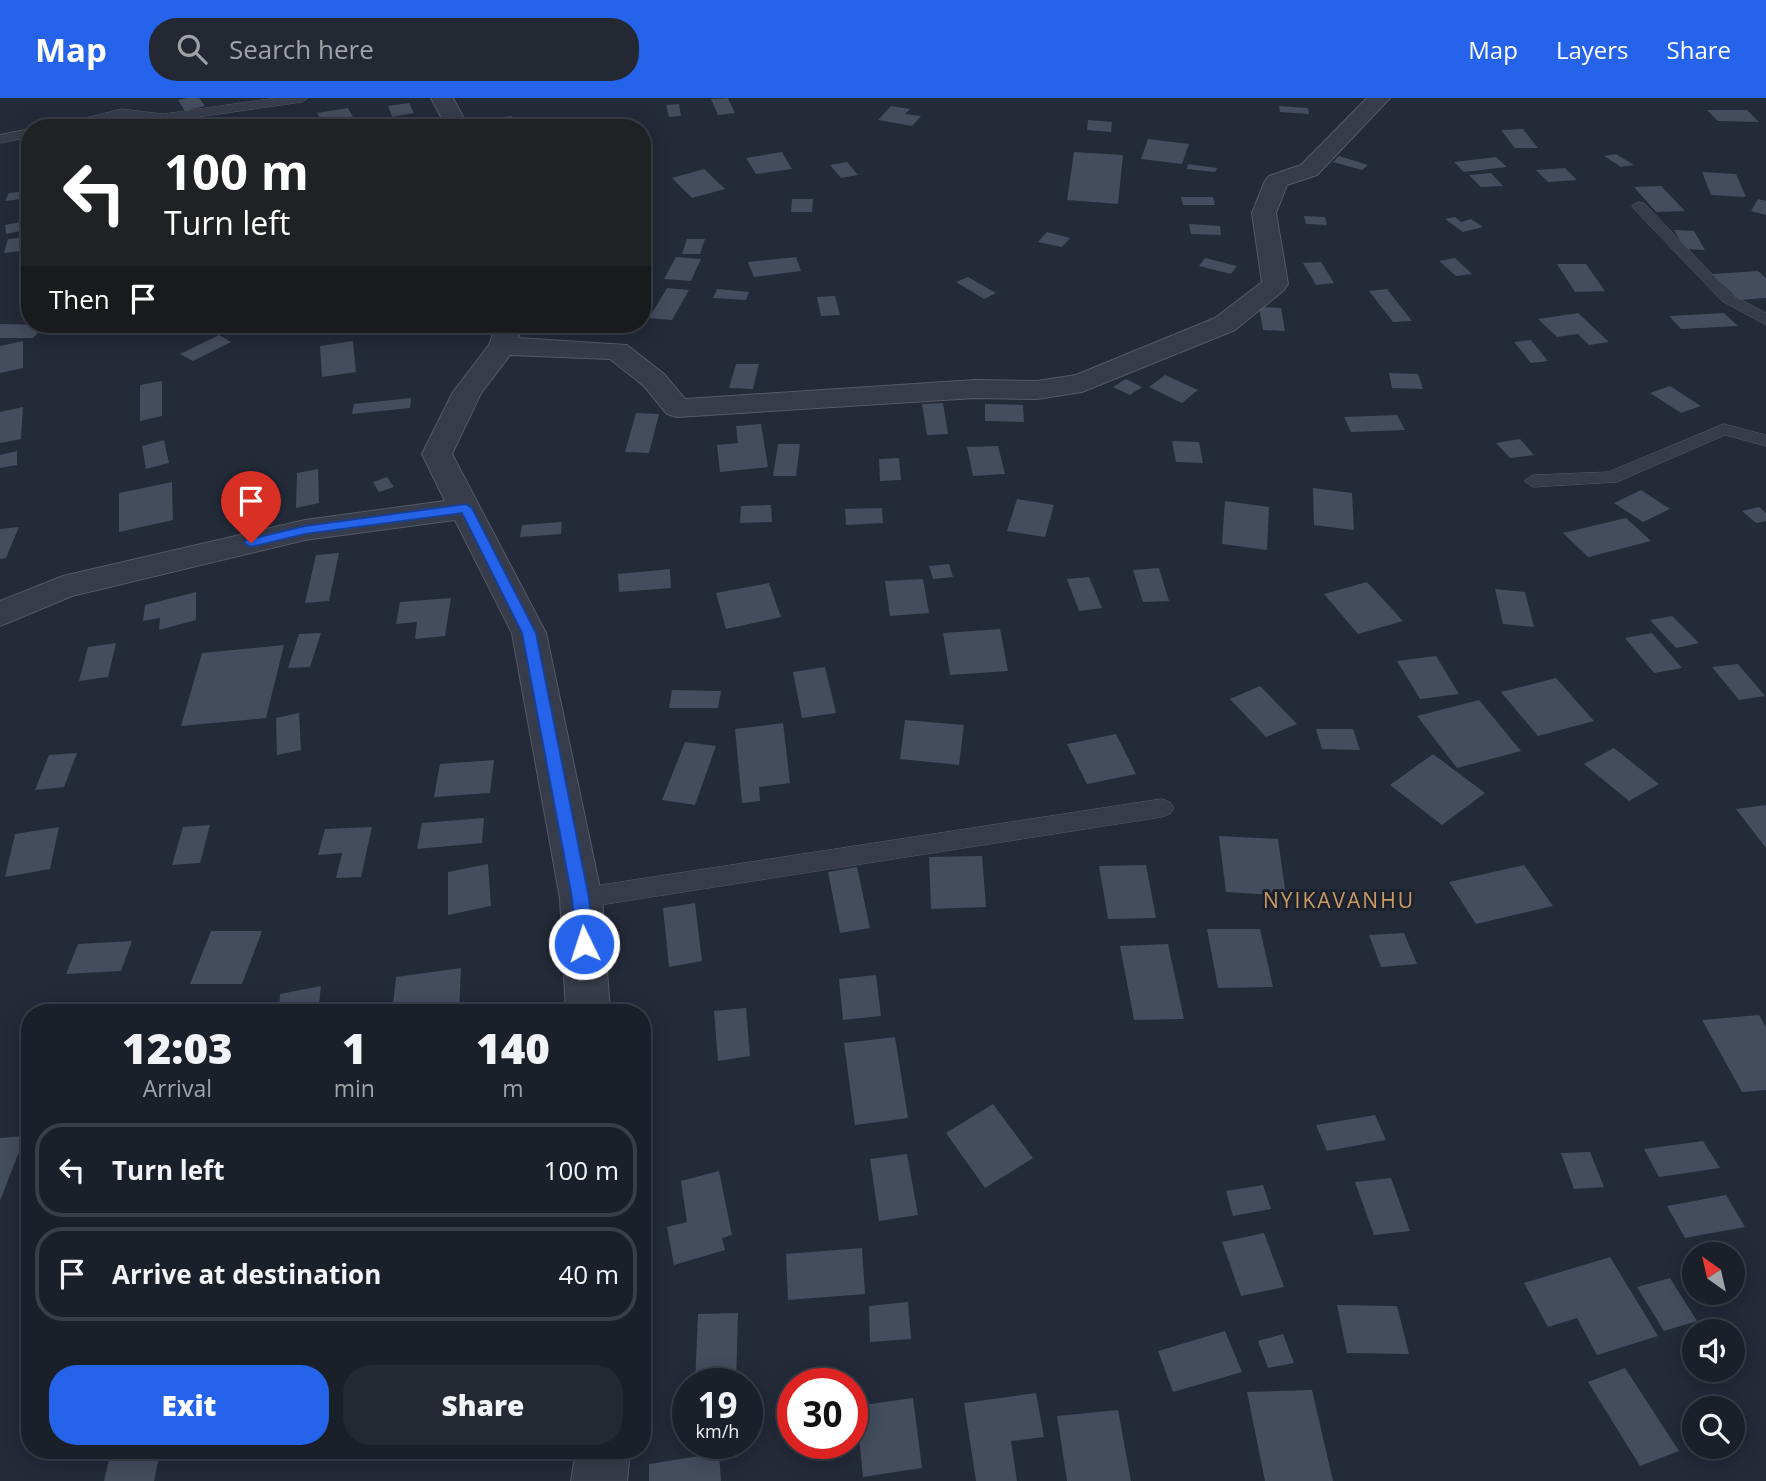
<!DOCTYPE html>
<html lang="en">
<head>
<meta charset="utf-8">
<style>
  :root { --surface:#1a202a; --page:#232832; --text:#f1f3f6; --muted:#9fa3a8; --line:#383e47; --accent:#2563eb }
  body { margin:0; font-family:"Open Sans",sans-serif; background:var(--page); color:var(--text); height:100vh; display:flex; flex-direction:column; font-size:26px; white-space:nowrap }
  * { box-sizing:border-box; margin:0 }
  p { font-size:23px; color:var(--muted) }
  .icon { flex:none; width:38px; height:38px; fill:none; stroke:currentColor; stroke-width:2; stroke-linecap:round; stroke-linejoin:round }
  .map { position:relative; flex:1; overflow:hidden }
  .details { position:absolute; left:21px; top:906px; width:630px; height:455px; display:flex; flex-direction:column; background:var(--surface); border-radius:28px; box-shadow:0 4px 18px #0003,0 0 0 2px var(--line) }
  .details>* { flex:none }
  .hud { position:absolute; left:21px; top:21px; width:630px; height:214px; border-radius:28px; box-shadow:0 4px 18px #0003,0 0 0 2px var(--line); background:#202124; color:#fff; overflow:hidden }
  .needle { width:46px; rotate:326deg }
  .controls { position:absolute; left:1682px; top:1144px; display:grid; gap:14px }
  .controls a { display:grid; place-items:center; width:63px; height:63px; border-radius:50%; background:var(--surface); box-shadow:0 4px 18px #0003,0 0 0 2px var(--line); font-size:35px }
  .speed { position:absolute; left:672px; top:1270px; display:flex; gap:14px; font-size:35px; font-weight:700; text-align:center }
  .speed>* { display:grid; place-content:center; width:91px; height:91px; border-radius:50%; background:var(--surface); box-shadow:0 4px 18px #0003,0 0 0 2px var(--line); line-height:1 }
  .speed small { font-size:18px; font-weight:400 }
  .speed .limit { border:10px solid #d22; background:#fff; color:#111 }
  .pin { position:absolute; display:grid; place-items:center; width:60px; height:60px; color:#fff; margin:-72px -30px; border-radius:50% 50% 50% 0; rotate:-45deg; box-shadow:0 0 7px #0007 }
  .pin .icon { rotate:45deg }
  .me { position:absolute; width:77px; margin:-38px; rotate:356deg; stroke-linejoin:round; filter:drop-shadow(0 0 5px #0008) }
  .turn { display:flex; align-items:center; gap:24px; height:147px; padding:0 28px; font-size:32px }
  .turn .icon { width:91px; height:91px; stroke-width:2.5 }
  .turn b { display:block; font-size:49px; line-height:60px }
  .then { display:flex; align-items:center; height:66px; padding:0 28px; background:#0003; gap:14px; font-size:26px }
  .eta { display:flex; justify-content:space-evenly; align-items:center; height:119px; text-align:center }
  .eta b { font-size:42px; font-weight:800; line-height:49px }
  .action { display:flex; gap:14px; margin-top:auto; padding:14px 28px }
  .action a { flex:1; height:80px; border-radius:28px; background:var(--accent); color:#fff; font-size:28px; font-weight:800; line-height:80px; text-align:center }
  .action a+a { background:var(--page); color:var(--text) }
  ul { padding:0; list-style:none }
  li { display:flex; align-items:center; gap:21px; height:94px; margin:0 14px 10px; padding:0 14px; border:4px solid var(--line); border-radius:28px }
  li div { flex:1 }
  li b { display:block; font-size:26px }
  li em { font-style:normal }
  header { display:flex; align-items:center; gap:42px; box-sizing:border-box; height:98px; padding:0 35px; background:var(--accent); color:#fff }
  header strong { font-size:33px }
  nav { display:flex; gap:38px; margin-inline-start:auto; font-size:24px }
  .search { width:490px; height:63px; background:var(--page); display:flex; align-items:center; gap:18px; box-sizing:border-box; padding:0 24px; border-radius:28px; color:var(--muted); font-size:26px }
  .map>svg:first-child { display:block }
</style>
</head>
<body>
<header>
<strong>Map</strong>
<div class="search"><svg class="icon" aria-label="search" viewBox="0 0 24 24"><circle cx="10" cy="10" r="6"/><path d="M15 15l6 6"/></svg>Search here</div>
<nav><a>Map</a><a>Layers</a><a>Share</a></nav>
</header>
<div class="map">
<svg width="1766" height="1383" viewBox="0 0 1766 1383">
  <rect width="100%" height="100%" fill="#232a38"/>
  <path fill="#444d5d" d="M 187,0 L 199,0 L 205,8 L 185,13 L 178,2 Z
    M 728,0 L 735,15 L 718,17 L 711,1 Z
    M 409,5 L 414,15 L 392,19 L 388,8 Z
    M 679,6 L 681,18 L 669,19 L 666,7 Z
    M 891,8 L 910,11 L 905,16 L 921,18 L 912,28 L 878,22 Z
    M 1279,8 L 1308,10 L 1309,16 L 1280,14 Z
    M 348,10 L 353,19 L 322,25 L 317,15 Z
    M 1707,12 L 1747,12 L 1759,24 L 1718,23 Z
    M 512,18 L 515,30 L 494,30 L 492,20 Z
    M 1088,22 L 1112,24 L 1111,34 L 1087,32 Z
    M 1523,31 L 1538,50 L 1515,50 L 1501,32 Z
    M 1148,41 L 1189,46 L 1182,66 L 1141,61 Z
    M 782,54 L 792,71 L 756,76 L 746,60 Z
    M 1074,54 L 1123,57 L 1118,106 L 1067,102 Z
    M 1616,56 L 1634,67 L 1621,69 L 1604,58 Z
    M 1339,58 L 1368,67 L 1362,72 L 1333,64 Z
    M 1496,59 L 1507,69 L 1464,74 L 1454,64 Z
    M 847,64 L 858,77 L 841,80 L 830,67 Z
    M 1188,66 L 1217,70 L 1215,74 L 1187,71 Z
    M 1565,70 L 1577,82 L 1548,84 L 1536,72 Z
    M 704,71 L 725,91 L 692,100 L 672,80 Z
    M 1702,74 L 1736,76 L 1746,99 L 1711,97 Z
    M 1491,75 L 1503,88 L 1481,89 L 1469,77 Z
    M 1661,88 L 1685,113 L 1656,114 L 1634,89 Z
    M 30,93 L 30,100 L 5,103 L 9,95 Z
    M 1181,99 L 1213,99 L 1215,107 L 1183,107 Z
    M 792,101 L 813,101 L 812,114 L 791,114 Z
    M 1758,101 L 1766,103 L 1766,117 L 1751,113 Z
    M 1304,118 L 1325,119 L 1327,127 L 1306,126 Z
    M 1455,119 L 1461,124 L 1471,121 L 1483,129 L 1463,134 L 1445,121 Z
    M 30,122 L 30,131 L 6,136 L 5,127 Z
    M 1189,126 L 1220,128 L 1221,137 L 1191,136 Z
    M 1674,132 L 1694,133 L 1705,152 L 1685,151 Z
    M 1047,134 L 1070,140 L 1062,149 L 1038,144 Z
    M 30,139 L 30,152 L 4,155 L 8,141 Z
    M 687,141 L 705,141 L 700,156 L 682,156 Z
    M 676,159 L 701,161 L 691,183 L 664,181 Z
    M 796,159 L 801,173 L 754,179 L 748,164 Z
    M 1205,160 L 1237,168 L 1231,176 L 1199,168 Z
    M 1455,160 L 1472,176 L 1456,178 L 1439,163 Z
    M 1321,164 L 1334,185 L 1316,187 L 1303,165 Z
    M 1557,166 L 1586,166 L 1605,193 L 1575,194 Z
    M 1758,173 L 1766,180 L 1766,200 L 1739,202 L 1712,176 Z
    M 968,179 L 996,195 L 984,201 L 956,184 Z
    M 667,190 L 689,192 L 672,222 L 649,220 Z
    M 717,191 L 749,194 L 746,202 L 713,200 Z
    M 1387,191 L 1412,223 L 1393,224 L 1369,193 Z
    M 835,198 L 840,217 L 821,218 L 817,199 Z
    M 1259,209 L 1281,210 L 1285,233 L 1263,232 Z
    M 1578,215 L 1609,244 L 1589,247 L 1578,236 L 1557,239 L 1538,221 Z
    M 1724,215 L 1738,228 L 1681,231 L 1669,218 Z
    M 0,226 L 45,227 L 33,240 L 0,240 Z
    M 319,226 L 354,226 L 353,229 L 318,233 Z
    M 219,237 L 231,244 L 193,263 L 180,256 Z
    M 1531,242 L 1548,263 L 1531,265 L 1514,244 Z
    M 23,243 L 23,270 L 0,275 L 0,248 Z
    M 353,243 L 356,274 L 322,279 L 320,248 Z
    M 736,266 L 759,266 L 753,291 L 729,290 Z
    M 1389,275 L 1418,276 L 1423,291 L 1392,290 Z
    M 1165,277 L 1198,292 L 1182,305 L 1149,289 Z
    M 1126,281 L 1142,289 L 1130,297 L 1113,289 Z
    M 162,283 L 162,318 L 140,323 L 140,287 Z
    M 1670,288 L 1701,308 L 1681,315 L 1650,295 Z
    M 411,300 L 410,310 L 352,316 L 354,306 Z
    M 943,305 L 948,336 L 927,337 L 922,306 Z
    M 985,306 L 1023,307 L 1024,324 L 985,323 Z
    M 23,309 L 21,341 L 0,345 L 0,314 Z
    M 636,315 L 659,316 L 649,355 L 625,354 Z
    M 1397,317 L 1405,332 L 1351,334 L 1344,319 Z
    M 761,326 L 768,369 L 720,374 L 717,347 L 738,345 L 736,328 Z
    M 1520,341 L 1534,357 L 1510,360 L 1496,345 Z
    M 164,342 L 169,365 L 146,371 L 142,348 Z
    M 1172,343 L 1199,344 L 1203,365 L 1176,364 Z
    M 778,346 L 800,346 L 796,378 L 773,378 Z
    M 998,348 L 1005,376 L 973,378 L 967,349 Z
    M 17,353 L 17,367 L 0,370 L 0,357 Z
    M 899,360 L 901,382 L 880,383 L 879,361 Z
    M 318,371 L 319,405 L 296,410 L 297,375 Z
    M 387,379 L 394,389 L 379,394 L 373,384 Z
    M 172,384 L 173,422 L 119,434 L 119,395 Z
    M 1313,390 L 1352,395 L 1354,432 L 1314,427 Z
    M 1641,392 L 1670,411 L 1643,424 L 1614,405 Z
    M 1017,401 L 1054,407 L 1045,439 L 1007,433 Z
    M 1225,403 L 1269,409 L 1267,452 L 1222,446 Z
    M 771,407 L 772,424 L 740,425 L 741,408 Z
    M 1759,409 L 1766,415 L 1766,423 L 1756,425 L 1742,413 Z
    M 882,410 L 883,425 L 846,427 L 845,411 Z
    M 1626,420 L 1651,443 L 1588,459 L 1563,435 Z
    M 562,424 L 561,436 L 520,439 L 522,427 Z
    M 19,429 L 6,460 L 0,461 L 0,431 Z
    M 339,455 L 329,503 L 305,505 L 316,457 Z
    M 949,466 L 953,479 L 933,481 L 929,468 Z
    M 1159,470 L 1169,503 L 1143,504 L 1133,472 Z
    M 670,471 L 671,490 L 619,494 L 618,476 Z
    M 1089,479 L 1102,510 L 1079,513 L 1067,481 Z
    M 923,481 L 929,515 L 890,518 L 885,483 Z
    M 1367,484 L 1403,523 L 1358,536 L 1324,496 Z
    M 769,485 L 781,519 L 726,531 L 716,495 Z
    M 1495,491 L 1525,494 L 1534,529 L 1503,526 Z
    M 196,494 L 196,522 L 159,532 L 160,520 L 143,523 L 145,507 Z
    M 451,500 L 445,538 L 415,541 L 417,524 L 396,526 L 400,504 Z
    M 1672,518 L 1699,545 L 1676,550 L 1650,522 Z
    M 1000,531 L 1008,573 L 950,577 L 943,535 Z
    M 321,535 L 310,569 L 288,570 L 299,536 Z
    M 1652,535 L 1682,570 L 1654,575 L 1625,540 Z
    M 116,545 L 108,579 L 79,583 L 88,549 Z
    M 284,547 L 266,620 L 181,628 L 202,555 Z
    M 1436,558 L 1459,596 L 1420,601 L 1397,563 Z
    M 1738,566 L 1765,598 L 1739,602 L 1712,569 Z
    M 825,569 L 836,615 L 802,620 L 793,574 Z
    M 1556,580 L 1594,623 L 1538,638 L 1501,594 Z
    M 1260,588 L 1297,626 L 1266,639 L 1230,601 Z
    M 672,592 L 721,593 L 718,610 L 669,610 Z
    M 1479,602 L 1521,653 L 1457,670 L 1417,618 Z
    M 299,615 L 301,652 L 277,657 L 276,620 Z
    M 905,622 L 964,627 L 959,667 L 900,661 Z
    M 783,625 L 790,685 L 759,689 L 760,703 L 742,705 L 735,631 Z
    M 1316,631 L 1353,631 L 1360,652 L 1322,651 Z
    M 1116,636 L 1136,676 L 1087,686 L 1067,646 Z
    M 685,644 L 716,648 L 695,707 L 662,702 Z
    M 1614,650 L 1659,686 L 1629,703 L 1584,666 Z
    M 77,655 L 64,689 L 35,692 L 49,657 Z
    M 1433,656 L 1485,695 L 1442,727 L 1390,687 Z
    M 494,662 L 490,695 L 434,699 L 440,666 Z
    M 1766,707 L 1766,750 L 1736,711 Z
    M 484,720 L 482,745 L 417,751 L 422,725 Z
    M 210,727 L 200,765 L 172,767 L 183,729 Z
    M 59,729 L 50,771 L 5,779 L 15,736 Z
    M 372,729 L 361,779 L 336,780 L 342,755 L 318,757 L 325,731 Z
    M 1219,738 L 1278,741 L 1286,798 L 1226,794 Z
    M 982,758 L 986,809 L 931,811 L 929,759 Z
    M 488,766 L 491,808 L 448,817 L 448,774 Z
    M 1146,767 L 1156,820 L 1108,821 L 1099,768 Z
    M 1524,767 L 1553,808 L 1476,826 L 1449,784 Z
    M 857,769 L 870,830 L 840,835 L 828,774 Z
    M 695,805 L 702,863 L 669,869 L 663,810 Z
    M 1207,831 L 1260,831 L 1273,889 L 1218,890 Z
    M 211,833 L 262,833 L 242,886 L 190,886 Z
    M 1404,835 L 1417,866 L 1381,869 L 1369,837 Z
    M 132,843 L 121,873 L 66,876 L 78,846 Z
    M 1168,846 L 1184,921 L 1134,922 L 1120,848 Z
    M 461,870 L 459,915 L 392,915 L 396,879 Z
    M 876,877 L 881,918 L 843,922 L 839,881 Z
    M 321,888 L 318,915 L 279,915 L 280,896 Z
    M 746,910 L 750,958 L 718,963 L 714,913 Z
    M 1759,917 L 1766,929 L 1766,992 L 1742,994 L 1702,922 Z
    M 895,939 L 908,1020 L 855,1027 L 844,945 Z
    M 993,1006 L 1033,1060 L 985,1090 L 946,1035 Z
    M 1375,1017 L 1386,1042 L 1327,1053 L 1316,1027 Z
    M 25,1038 L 0,1103 L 0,1040 Z
    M 1703,1043 L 1720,1070 L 1659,1079 L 1644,1051 Z
    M 1590,1054 L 1604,1089 L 1574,1091 L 1561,1055 Z
    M 907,1056 L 918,1117 L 879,1123 L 870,1061 Z
    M 719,1073 L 732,1137 L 722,1140 L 725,1152 L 674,1167 L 667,1129 L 687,1124 L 681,1083 Z
    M 1391,1080 L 1410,1133 L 1374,1137 L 1355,1084 Z
    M 1263,1087 L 1271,1111 L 1233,1118 L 1226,1093 Z
    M 1726,1097 L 1745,1129 L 1685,1140 L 1667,1108 Z
    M 1264,1135 L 1284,1189 L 1241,1198 L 1222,1144 Z
    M 862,1150 L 865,1196 L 788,1202 L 786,1156 Z
    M 1610,1159 L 1658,1238 L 1597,1257 L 1577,1220 L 1548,1229 L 1524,1185 Z
    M 1670,1180 L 1697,1223 L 1664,1233 L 1637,1189 Z
    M 908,1204 L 911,1241 L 870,1244 L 869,1208 Z
    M 1337,1207 L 1397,1208 L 1409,1256 L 1347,1255 Z
    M 738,1215 L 736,1286 L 695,1286 L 698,1216 Z
    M 1225,1233 L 1242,1274 L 1173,1294 L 1158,1253 Z
    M 1283,1236 L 1294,1265 L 1268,1270 L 1258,1243 Z
    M 1625,1270 L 1679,1353 L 1640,1368 L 1588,1284 Z
    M 1312,1292 L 1333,1383 L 1265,1383 L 1247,1294 Z
    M 1036,1295 L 1044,1339 L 1011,1343 L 1017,1383 L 976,1383 L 964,1305 Z
    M 913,1300 L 922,1370 L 863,1379 L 856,1308 Z
    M 1118,1312 L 1131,1383 L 1067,1383 L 1057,1318 Z
    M 111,1353 L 160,1353 L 154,1383 L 104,1383 Z
    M 719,1355 L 721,1383 L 649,1383 L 649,1366 Z"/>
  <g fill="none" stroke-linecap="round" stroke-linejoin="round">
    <g stroke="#545a66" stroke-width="1">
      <path id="lane" d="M 276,0 L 308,0 L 302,4 L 163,24 L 121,19 L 72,30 L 47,30 L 121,11 L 163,16 Z
        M 30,31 L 30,39 L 0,45 L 0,37 Z
        M 1639,104 L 1644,105 L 1732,197 L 1766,215 L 1766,227 L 1722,203 L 1634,111 L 1632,108 Z
        M 1724,326 L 1766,337 L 1766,348 L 1725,337 L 1617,384 L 1533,389 L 1524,383 L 1533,377 L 1608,374 Z
        M 1162,701 L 1170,704 L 1174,710 L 1170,716 L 1162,719 L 581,810 L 572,807 L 569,800 L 572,793 L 581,790 Z"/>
    </g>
    <g stroke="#545a66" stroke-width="2">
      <path id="street" d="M 431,0 L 453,0 L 469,30 L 447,30 Z
        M 1367,0 L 1390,0 L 1317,77 L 1287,87 L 1276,115 L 1288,186 L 1284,192 L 1235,232 L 1082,294 L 1037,301 L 975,300 L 677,319 L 667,316 L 644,288 L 610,261 L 510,257 L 481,295 L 452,356 L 546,535 L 602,800 L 610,915 L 566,915 L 560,800 L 512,535 L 455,422 L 305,442 L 72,498 L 0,528 L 0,503 L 63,478 L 305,422 L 445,403 L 422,356 L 453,294 L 489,247 L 497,226 L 523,226 L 518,240 L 627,247 L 664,276 L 685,301 L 975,282 L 1037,283 L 1076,277 L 1215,220 L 1262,184 L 1252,115 L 1265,83 L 1269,78 L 1301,67 Z
        M 576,1353 L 630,1353 L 627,1383 L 571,1383 Z"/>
    </g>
    <use href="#lane" fill="#363c49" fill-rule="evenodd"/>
    <use href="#street" fill="#363c49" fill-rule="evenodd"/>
  </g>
  <path fill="#2563eb" stroke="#184099" stroke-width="2" d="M 466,406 L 472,410 L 536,535 L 589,800 L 593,846 L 590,851 L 584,853 L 578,851 L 575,846 L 572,800 L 522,535 L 462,415 L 305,436 L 251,449 L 244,445 L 246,442 L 305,428 Z"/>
  <g text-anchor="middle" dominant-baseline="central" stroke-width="6" stroke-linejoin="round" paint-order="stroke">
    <g font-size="21" letter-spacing="2" fill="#cd9a64" stroke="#1c222d">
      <text x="1339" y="802">NYIKAVANHU</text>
    </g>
  </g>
</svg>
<div class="controls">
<a><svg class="needle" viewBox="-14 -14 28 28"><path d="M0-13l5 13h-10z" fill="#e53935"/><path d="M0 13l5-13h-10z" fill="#9fa3a8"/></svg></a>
<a><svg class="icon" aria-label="sound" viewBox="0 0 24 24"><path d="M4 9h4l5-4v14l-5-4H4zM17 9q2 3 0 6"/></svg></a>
<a><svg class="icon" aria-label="search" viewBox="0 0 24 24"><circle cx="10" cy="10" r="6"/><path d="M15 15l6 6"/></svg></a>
</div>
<div class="speed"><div>19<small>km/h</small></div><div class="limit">30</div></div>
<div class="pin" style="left:251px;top:445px;background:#d93025"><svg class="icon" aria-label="arrive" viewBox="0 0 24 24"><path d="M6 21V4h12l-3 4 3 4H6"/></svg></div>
<svg class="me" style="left:584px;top:846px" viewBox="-20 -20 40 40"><circle r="17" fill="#2563eb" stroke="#fff" stroke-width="3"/><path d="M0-11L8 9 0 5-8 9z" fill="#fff"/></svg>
<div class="hud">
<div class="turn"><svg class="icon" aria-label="left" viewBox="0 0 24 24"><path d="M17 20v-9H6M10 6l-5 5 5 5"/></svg><div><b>100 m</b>Turn left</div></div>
<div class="then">Then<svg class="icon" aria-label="arrive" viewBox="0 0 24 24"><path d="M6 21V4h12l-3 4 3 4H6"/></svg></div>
</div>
<section class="details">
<div class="eta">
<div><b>12:03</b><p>Arrival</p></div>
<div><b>1</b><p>min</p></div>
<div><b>140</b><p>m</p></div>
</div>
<ul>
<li><svg class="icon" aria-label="left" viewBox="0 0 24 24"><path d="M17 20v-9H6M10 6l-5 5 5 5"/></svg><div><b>Turn left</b></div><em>100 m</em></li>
<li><svg class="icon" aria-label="arrive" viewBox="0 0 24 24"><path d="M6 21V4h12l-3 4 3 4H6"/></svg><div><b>Arrive at destination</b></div><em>40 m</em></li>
</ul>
<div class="action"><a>Exit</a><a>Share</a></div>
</section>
</div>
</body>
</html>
